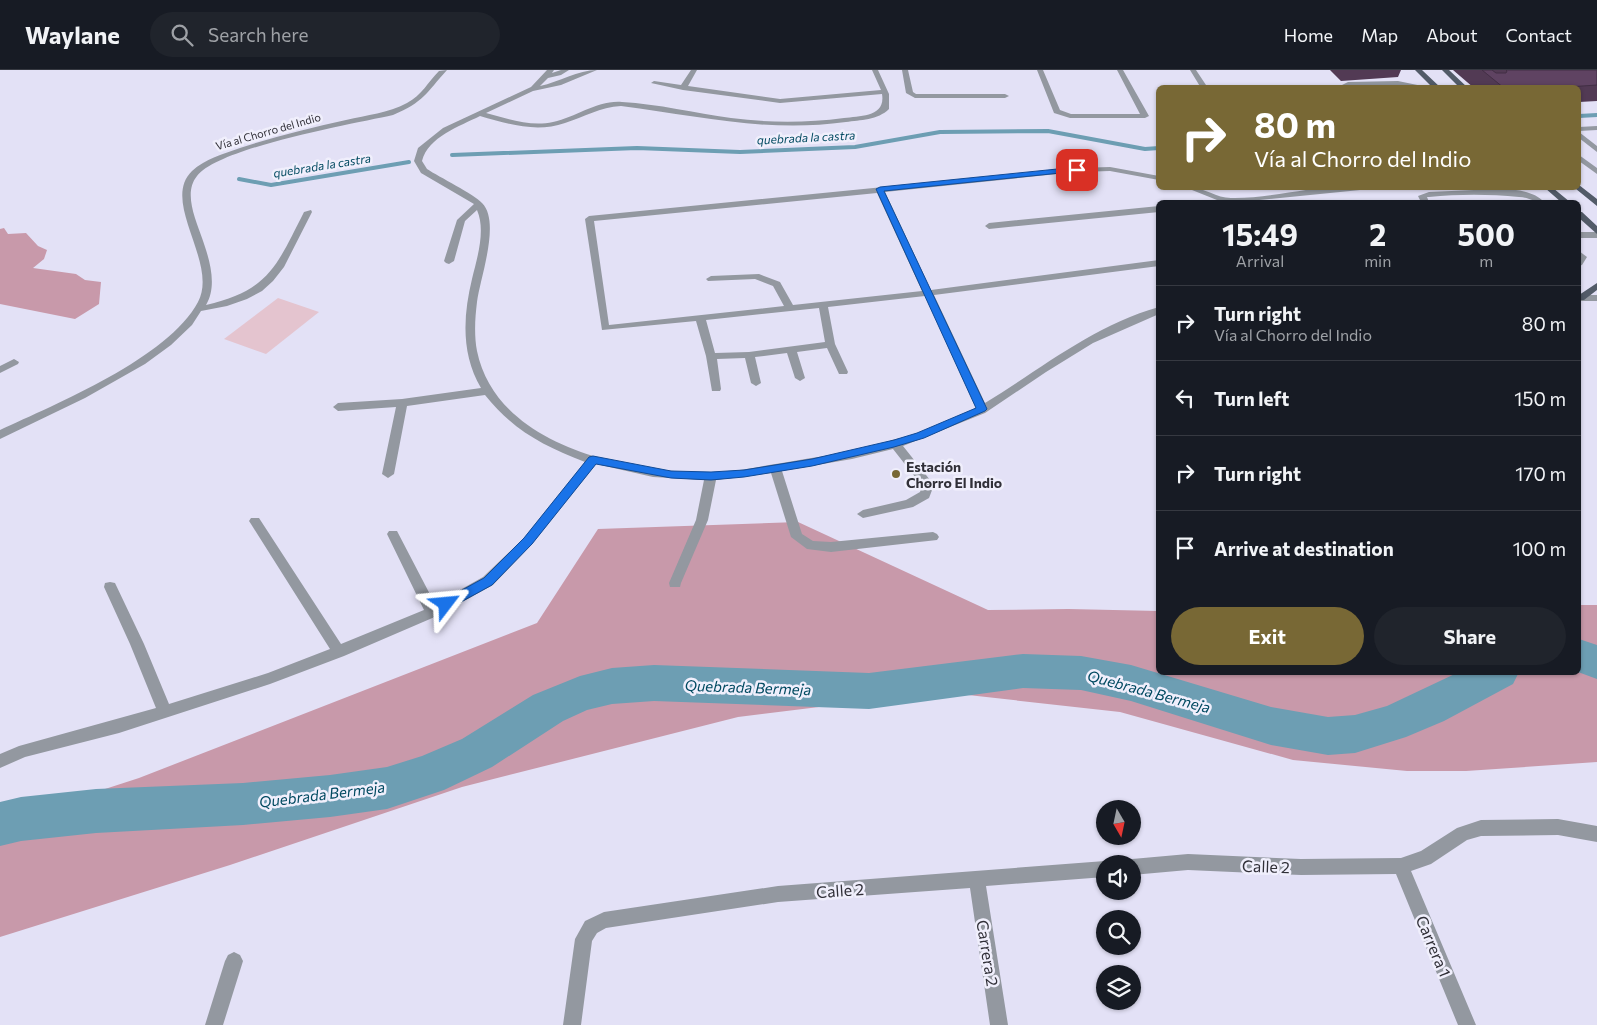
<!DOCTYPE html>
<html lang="en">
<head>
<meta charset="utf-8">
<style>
  :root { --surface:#171b24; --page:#20242c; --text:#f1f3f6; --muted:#9ea1a6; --line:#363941; --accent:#786835 }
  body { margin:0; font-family:Commissioner,sans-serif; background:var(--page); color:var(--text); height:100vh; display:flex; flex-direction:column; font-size:19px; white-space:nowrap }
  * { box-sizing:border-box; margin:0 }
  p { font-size:16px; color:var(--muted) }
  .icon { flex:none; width:28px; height:28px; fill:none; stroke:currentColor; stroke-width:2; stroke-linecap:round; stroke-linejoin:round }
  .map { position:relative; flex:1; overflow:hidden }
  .side { position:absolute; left:1156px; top:130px; width:425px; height:475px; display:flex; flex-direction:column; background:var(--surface); border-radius:8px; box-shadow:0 1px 4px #0004 }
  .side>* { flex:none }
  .top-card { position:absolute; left:1156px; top:15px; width:425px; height:105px; border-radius:8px; box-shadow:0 1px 4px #0004; background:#786835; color:#fff; overflow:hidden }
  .needle { width:32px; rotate:171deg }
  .fabs { position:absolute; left:1096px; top:730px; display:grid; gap:10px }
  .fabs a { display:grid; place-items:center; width:45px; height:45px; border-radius:50%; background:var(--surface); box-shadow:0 1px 4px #0004; font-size:25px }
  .pin { position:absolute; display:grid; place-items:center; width:42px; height:42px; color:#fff; margin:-21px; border-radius:10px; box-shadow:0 2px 8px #0006 }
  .me { position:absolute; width:55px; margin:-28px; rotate:61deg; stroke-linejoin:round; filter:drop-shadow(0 0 4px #0008) }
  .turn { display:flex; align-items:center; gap:18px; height:105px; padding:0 15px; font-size:22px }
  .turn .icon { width:65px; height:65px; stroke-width:2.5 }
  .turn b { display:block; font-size:35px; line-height:42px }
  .eta { display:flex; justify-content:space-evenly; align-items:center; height:85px; text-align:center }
  .eta b { font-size:30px; font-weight:700; line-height:35px }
  .cta { display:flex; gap:10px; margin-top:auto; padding:10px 15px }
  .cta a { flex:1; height:58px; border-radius:30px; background:var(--accent); color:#fff; font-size:20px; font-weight:700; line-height:58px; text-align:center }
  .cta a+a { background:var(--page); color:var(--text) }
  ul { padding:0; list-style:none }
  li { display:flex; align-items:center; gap:15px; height:75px; padding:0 15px; border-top:1px solid var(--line) }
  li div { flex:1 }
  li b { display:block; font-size:19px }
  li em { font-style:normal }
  header { display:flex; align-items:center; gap:30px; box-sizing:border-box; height:70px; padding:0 25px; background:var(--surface); border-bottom:1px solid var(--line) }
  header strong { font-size:24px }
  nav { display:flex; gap:28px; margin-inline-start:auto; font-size:18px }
  .search { width:350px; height:45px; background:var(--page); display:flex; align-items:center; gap:12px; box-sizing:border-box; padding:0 18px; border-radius:28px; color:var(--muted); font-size:19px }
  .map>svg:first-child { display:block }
</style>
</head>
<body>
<header>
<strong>Waylane</strong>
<div class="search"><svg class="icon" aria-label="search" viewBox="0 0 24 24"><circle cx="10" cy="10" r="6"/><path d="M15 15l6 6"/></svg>Search here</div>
<nav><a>Home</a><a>Map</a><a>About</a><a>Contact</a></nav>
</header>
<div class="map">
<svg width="1597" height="955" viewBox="0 0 1597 955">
  <rect width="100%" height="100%" fill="#e3e1f6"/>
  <path fill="#e4c4cf" d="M 278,228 L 319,242 L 266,284 L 224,269 Z"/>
  <path fill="#c899aa" d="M 4,158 L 8,164 L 26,163 L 38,176 L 47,180 L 44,189 L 33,198 L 76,204 L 85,210 L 101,212 L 99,234 L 75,249 L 0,234 L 0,159 Z
    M 798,452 L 988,540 L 1068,539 L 1159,541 L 1159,602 L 1579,602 L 1579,535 L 1597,535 L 1597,692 L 1466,701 L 1407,701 L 1293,690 L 1120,642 L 941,622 L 738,647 L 462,717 L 230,795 L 0,867 L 0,753 L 139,708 L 537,553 L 598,459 Z"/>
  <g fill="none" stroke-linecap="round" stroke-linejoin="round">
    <path stroke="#6d9eb3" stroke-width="4" d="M 1579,46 L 1597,45
      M 452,85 L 637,78 L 740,82 L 855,77 L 940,62 L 1048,61 L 1145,79 L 1159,78
      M 239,109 L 271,115 L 409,92"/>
    <path fill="#6d9eb3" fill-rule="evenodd" d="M 1579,569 L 1597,575 L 1597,609 L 1578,602 Z
      M 1023,584 L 1081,586 L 1131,595 L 1271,637 L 1328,647 L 1355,645 L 1387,636 L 1459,602 L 1519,602 L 1513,614 L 1444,651 L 1406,667 L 1355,683 L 1328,685 L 1271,675 L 1131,631 L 1081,620 L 1023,618 L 869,639 L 654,631 L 612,634 L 587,640 L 563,651 L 492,697 L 444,720 L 387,739 L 330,747 L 243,755 L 96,763 L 21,771 L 0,776 L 0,732 L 21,727 L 96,719 L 243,713 L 330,705 L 387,697 L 422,686 L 462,669 L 533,625 L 580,606 L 612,598 L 654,595 L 869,603 Z"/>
    <path fill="#9398a0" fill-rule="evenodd" d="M 447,0 C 426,23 424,32 393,45 C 353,54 220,77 197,106 C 183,123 196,150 202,168 C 209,188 218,215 206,235 C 269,221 277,195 304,142 L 311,140 L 312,142 L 284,197 L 273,211 L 262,221 L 247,229 L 227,236 L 201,241 L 192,255 L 171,275 L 145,294 L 85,328 L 0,369 L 0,360 C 56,334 168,288 198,232 C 219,193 160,132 192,101 C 205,89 223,84 240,78 C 274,67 310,58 346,50 C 367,45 388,43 407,33 C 422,25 428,12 439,1 Z
      M 547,0 L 554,0 L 552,3 L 561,0 L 569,0 L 561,5 L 548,8 L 540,16 C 559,12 578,0 597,0 L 561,15 L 533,21 L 486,43 C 508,49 531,57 553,52 C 577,47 597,30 622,32 C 658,34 695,43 731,48 C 769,53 806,53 844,48 C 860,46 886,47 882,24 L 780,33 L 683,20 L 651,13 L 654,11 L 681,15 L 691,0 L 697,0 L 688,16 L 780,29 L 881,20 L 872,0 L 878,0 L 889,24 L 889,39 C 878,50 860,50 846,52 C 767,63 699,46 621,36 C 600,37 584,47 565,53 C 536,63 508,54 480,46 C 460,56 428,67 422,91 L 427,99 C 439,107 474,124 482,133 C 501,152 480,208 477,232 C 475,248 474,265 477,281 C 497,379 635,405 719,402 C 740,401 761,396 782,393 C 817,387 852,382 886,373 C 894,368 905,368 915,364 C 936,357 956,347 976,338 L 925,226 L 828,237 L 835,274 L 848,302 L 847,304 L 839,304 L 827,278 L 797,282 L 805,308 L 800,311 L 795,308 L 787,283 L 755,287 L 761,313 L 756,316 L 751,313 L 745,288 L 717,289 L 721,319 L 720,321 L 712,321 L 706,286 L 696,251 L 602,260 L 585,149 L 589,146 L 1077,98 L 1110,97 L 1159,106 L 1159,110 L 1110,101 L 1077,102 L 885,122 L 931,220 L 1159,190 L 1159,196 L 934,225 L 985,333 C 1041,299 1094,255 1159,237 L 1159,244 L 1093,273 L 1046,302 L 985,343 L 903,376 L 934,415 L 929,428 L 913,437 L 863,448 L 857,444 L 863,440 L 906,430 L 920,422 L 922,416 L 893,379 L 852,389 L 782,401 L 802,464 L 813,471 L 831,472 L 933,462 L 937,464 L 939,467 L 937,470 L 831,482 L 807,479 L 791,467 L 771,403 L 716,410 L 708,450 L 681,513 L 680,517 L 670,517 L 669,513 L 696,450 L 704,410 L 653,407 L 596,394 L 532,474 L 493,515 L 437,546 L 344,586 L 270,614 L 119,663 L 25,687 L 0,698 L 0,684 L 19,676 L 156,638 L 130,574 L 104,517 L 105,513 L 110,512 L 115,513 L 144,574 L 169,634 L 268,603 L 330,579 L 251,454 L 249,451 L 251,448 L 259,448 L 341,574 L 424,540 L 387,464 L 389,461 L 397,461 L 435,534 L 483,507 L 524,468 L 585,392 C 543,376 513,360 485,325 L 407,336 L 394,404 L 388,408 L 382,404 L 396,337 L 338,341 L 333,337 L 338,333 L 402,329 L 481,318 C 461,284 463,246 472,209 C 477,188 486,161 477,140 L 465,151 L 454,191 L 449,194 L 446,193 L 444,191 L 457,150 L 474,134 L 421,103 L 414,91 L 418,78 L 443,58 L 531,17 ZM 877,123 L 922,221 L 793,235 L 780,212 L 759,204 L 711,206 L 706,209 L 708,211 L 755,209 L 773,216 L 784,236 L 609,255 L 594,151 ZM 819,238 L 825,272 L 749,282 L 715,283 L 706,250 Z
      M 902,0 L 908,0 L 913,22 L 916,24 L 1005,24 L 1009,26 L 1005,28 L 915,28 L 906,23 Z
      M 1037,0 L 1043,0 L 1060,40 L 1071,44 L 1140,44 L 1117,0 L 1123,0 L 1149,46 L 1145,48 L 1070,48 L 1054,43 Z
      M 1190,0 L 1196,0 L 1208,18 L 1201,18 Z
      M 1398,11 L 1427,17 L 1398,15 L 1348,18 L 1340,16 L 1348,12 Z
      M 1597,56 L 1597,60 L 1579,61 L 1579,57 Z
      M 1579,62 L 1597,76 L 1597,82 L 1579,68 Z
      M 1579,85 L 1597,98 L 1597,104 L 1579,91 Z
      M 1187,118 C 1203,116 1215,128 1231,128 C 1275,129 1321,112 1364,118 L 1360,120 L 1239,132 L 1215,132 L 1217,130 Z
      M 1474,120 C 1495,120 1528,115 1544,132 C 1535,133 1528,127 1519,127 C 1489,124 1459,124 1429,127 L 1427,127 L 1429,132 L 1421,132 L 1418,126 L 1429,122 Z
      M 1159,136 L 1159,142 L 989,159 L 985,156 L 989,153 Z
      M 1579,162 L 1597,162 L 1597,168 L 1579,168 Z
      M 1579,181 L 1587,187 L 1582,195 L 1579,196 Z
      M 1579,225 L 1597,225 L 1597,231 L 1579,231 Z
      M 14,289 L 19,292 L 18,294 L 0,303 L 0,296 Z
      M 1558,749 L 1597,756 L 1597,772 L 1558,765 L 1481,766 L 1467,770 L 1431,794 L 1411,801 L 1476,955 L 1458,955 L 1396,804 L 1301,805 L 1188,800 L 1132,805 L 1132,794 L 1125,794 L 1132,789 L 1188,784 L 1301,789 L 1401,788 L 1421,781 L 1457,758 L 1481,750 Z
      M 1105,791 L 1111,794 L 1105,794 L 1105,807 L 986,816 L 1008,955 L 990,955 L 970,818 L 778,832 L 606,858 L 597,863 L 592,871 L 581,955 L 563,955 L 575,869 L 585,851 L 604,842 L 778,816 Z
      M 234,882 L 240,885 L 243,891 L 223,955 L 205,955 L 225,891 L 228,885 Z"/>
    <path fill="#525b68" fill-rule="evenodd" d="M 1415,0 L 1422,0 L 1441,18 L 1433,18 Z
      M 1442,0 L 1449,0 L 1468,18 L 1460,18 Z
      M 1579,115 L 1597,129 L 1597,136 L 1576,119 Z
      M 1545,118 L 1553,118 L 1570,132 L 1561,132 Z
      M 1579,142 L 1582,142 L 1597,156 L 1597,164 L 1579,148 Z
      M 1597,213 L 1597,220 L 1584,230 L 1579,230 L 1579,225 Z"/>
  </g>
  <path fill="#523a54" d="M 1330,0 L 1401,0 L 1398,7 L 1341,11 Z
    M 1453,0 L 1597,0 L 1597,31 L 1579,32 L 1579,18 L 1474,18 Z"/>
  <path fill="#5f4362" stroke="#422f45" d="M 1482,0 L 1492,0 L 1496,3 L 1506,3 L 1507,1 L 1506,0 L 1597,0 L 1597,15 L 1553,18 L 1504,18 Z"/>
  <path fill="#1a73e8" stroke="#114b97" d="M 1077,97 L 1081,100 L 1080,101 L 884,121 L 987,339 L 985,341 L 924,368 L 894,377 L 812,396 L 744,407 L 711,410 L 671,408 L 596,394 L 532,474 L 492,515 L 450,538 L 442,538 L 440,534 L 442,531 L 484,508 L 524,468 L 589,387 L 593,386 L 671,401 L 711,402 L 744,400 L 812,389 L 894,370 L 917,363 L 976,338 L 876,119 L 880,117 Z"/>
  <circle fill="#786835" stroke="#f0effc" stroke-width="2" cx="896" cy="404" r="5"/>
  <g text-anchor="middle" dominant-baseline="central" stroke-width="5" stroke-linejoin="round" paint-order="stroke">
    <g font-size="11" fill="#313038" stroke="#f0effc">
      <text transform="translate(268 61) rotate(-16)">Vía al Chorro del Indio</text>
    </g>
    <g font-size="12" font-style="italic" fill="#004960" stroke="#f0effc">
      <text transform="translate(806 67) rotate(-3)">quebrada la castra</text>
      <text transform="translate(322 95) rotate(-9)">quebrada la castra</text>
    </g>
    <g font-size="14" font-weight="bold" fill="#313038" stroke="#f0effc" text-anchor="start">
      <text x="906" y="396">Estación<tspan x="906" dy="16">Chorro El Indio</tspan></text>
    </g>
    <g font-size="15" font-style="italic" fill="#004960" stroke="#f0effc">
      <text transform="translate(748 617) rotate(2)">Quebrada Bermeja</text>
      <text transform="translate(1149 621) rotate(15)">Quebrada Bermeja</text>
      <text transform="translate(322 724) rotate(-7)">Quebrada Bermeja</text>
    </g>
    <g font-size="16" fill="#313038" stroke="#f0effc">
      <text transform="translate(1266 796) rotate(2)">Calle 2</text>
      <text transform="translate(840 820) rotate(-4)">Calle 2</text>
      <text transform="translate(1434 876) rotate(67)">Carrera 1</text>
      <text transform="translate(988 883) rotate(81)">Carrera 2</text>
    </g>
  </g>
</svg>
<div class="fabs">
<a><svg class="needle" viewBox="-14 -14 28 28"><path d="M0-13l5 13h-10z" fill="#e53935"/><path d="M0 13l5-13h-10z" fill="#9ea1a6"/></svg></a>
<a><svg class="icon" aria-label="sound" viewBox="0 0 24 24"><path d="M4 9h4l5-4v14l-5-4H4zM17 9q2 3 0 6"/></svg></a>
<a><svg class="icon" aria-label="search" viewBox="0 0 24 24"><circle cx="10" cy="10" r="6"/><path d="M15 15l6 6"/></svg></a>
<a><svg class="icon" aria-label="layers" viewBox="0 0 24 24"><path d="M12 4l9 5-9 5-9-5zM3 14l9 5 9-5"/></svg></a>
</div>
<div class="pin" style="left:1077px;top:100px;background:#d93025"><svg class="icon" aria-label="arrive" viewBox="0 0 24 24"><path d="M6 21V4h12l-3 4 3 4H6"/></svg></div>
<svg class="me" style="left:446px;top:534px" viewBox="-20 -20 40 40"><path d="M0-17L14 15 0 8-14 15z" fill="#1a73e8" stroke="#fff" stroke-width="4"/></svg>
<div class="top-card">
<div class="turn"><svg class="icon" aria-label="right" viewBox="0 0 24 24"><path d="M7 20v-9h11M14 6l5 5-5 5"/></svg><div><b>80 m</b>Vía al Chorro del Indio</div></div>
</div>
<section class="side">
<div class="eta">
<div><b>15:49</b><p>Arrival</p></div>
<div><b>2</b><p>min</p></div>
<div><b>500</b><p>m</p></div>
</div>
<ul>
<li><svg class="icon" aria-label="right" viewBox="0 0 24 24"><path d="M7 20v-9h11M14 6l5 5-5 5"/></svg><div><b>Turn right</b><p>Vía al Chorro del Indio</p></div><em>80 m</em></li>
<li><svg class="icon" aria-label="left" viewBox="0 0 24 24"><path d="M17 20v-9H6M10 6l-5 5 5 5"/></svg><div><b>Turn left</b></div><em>150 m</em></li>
<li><svg class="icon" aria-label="right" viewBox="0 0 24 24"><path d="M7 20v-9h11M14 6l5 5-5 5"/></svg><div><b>Turn right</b></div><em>170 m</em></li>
<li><svg class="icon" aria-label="arrive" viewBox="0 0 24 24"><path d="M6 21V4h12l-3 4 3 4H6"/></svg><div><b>Arrive at destination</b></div><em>100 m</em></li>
</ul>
<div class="cta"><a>Exit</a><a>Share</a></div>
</section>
</div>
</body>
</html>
